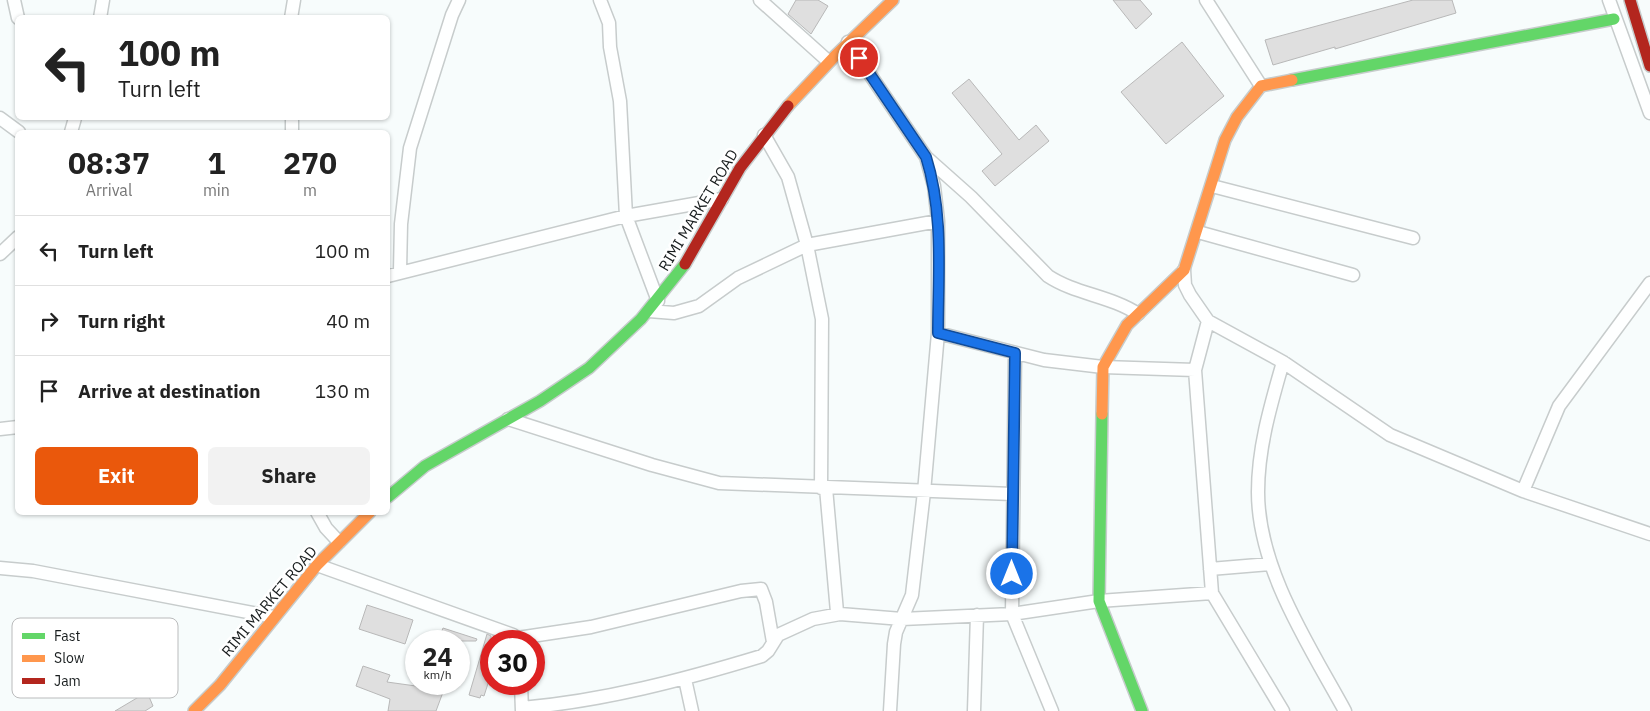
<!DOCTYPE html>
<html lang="en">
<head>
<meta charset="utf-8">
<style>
  :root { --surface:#fff; --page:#f2f2f2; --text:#222; --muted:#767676; --line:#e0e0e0; --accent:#ea580c }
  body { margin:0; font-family:"IBM Plex Sans",sans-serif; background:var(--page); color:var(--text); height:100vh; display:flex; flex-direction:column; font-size:19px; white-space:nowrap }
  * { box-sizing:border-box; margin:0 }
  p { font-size:16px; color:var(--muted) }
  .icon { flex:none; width:28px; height:28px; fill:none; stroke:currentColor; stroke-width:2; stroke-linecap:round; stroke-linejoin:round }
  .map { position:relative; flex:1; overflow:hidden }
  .side { position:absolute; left:15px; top:130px; width:375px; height:385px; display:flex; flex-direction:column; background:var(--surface); border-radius:8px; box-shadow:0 1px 4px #0004 }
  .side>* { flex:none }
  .guide { position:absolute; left:15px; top:15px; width:375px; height:105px; border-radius:8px; box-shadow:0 1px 4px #0004; background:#fff; color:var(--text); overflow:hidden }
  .speed { position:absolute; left:405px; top:630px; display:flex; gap:10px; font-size:25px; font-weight:700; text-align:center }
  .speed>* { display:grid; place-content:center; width:65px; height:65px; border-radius:50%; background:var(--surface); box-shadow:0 1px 4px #0004; line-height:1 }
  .speed small { font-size:12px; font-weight:400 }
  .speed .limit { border:8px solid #d22; background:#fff; color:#111 }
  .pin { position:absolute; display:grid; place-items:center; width:42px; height:42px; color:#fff; margin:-21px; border:2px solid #fff; border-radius:50%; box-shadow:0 1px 5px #0007 }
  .me { position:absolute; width:55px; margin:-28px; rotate:0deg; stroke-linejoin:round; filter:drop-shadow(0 0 4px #0008) }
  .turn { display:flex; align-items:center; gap:18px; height:105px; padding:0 20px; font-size:22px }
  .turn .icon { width:65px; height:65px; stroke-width:2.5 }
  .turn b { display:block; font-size:35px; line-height:42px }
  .eta { display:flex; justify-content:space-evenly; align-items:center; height:85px; text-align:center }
  .eta b { font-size:30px; font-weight:800; line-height:35px }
  .primary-button { display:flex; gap:10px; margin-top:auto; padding:10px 20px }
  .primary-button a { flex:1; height:58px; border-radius:8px; background:var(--accent); color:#fff; font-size:20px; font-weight:800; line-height:58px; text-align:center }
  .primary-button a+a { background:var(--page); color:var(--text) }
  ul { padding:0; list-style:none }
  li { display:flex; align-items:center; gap:15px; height:70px; padding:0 20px; border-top:1px solid var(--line) }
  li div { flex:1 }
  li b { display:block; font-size:19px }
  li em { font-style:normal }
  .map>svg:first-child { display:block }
</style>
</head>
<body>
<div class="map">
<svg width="1650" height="711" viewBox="0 0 1650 711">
  <rect width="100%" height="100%" fill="#f7fcfc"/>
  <path fill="#dfdfdf" stroke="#b8b8b8" d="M 796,0 L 818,0 L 828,6 L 811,34 L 788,14 Z
    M 1113,0 L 1140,0 L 1152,14 L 1136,29 Z
    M 1413,0 L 1452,0 L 1456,13 L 1335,49 L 1335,47 L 1273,65 L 1265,40 Z
    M 1182,42 L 1224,96 L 1166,144 L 1121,92 Z
    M 969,79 L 1019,140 L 1036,125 L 1049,141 L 995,186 L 982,171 L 1002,154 L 952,93 Z
    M 367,605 L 413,620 L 405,644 L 359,629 Z
    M 443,628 L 477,639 L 476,641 L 438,641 Z
    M 487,634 L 491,636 L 491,674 L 484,696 L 481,695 L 480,698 L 469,695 Z
    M 363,666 L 390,675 L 387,682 L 423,687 L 424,684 L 446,684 L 436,711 L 388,711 L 390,699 L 356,686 Z
    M 147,692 L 153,706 L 145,711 L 115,711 Z"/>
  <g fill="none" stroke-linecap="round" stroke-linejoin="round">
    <g stroke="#c7cccc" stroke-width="15">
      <path id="street" d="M 14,0 L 18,18
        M 600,0 L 609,23 L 610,47 L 620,101 L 626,216 L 658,301
        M 760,0 L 828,61
        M 1206,0 L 1261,86
        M 1609,0 L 1650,113
        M 100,18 L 103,0
        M 291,18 L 294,0
        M 848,42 L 926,157 L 934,186 L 938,221 L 938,333 L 924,492 L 912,595 L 896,632 L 894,644 L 890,711
        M 0,118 L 19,132
        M 71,132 L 75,118
        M 292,132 L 292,118
        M 764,135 L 788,177 L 807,245 L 822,319 L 821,488
        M 926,157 L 971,197 L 1048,276 C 1075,294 1111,296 1138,314
        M 1212,186 L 1413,238
        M 1198,232 L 1353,275
        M 0,254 L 18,237
        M 1184,270 L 1185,285 L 1190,295 L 1208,321 L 1283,362 L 1390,435 L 1523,491 L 1650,534
        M 400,271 L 401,224 L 410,148 L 452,15 L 459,0
        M 388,276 L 626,216 L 722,199
        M 649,311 L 674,313 L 699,306 L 738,278 L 807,245 L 938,221
        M 1208,321 L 1195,370 L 1212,593 L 1283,711
        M 938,333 L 1044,360 L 1103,367 L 1195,370
        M 1015,353 L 1012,614 L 1052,711
        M 1283,362 C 1271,404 1258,447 1258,492 C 1258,569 1309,645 1345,711
        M 508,419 L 652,465 L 719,483 L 1012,494
        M 0,429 L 18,427
        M 826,488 L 837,612 L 840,614
        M 1523,491 L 1559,406 L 1650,283
        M 317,512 L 326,528 L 339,542
        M 317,565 L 513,635 L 521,641
        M 0,568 L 33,571 L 274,617
        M 1210,569 L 1270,564
        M 518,638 L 591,627 L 741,591 L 761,589 L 766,602 L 773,642
        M 685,679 L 692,711
        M 521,684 L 522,711
        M 522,708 C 603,701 683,680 762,656 L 768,651 L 778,635 L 813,619 L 840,614 L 902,619 L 1012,614 L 1099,601 L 1212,593
        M 974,711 L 977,615"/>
    </g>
    <g stroke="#c7cccc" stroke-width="14">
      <path id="fast" d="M 1292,80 L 1614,19
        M 1102,414 L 1099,601 L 1142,711
        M 388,497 L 425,466 L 540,401 L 589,368 L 641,319 L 685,264"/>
    </g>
    <g stroke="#c7cccc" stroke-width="14">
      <path id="slow" d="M 788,106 L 835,56 L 893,0
        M 1102,414 L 1103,367 L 1127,325 L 1184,270 L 1225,140 L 1237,117 L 1261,86 L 1292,80
        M 194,711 L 220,685 L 317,565 L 370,512"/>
    </g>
    <g stroke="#c7cccc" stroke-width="14">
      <path id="jam" d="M 1630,0 L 1650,66
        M 685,264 L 740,168 L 788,106"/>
    </g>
    <use href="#street" stroke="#feffff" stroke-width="12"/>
    <use href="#fast" stroke="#63d668" stroke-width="11"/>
    <use href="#slow" stroke="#ff974d" stroke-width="11"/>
    <use href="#jam" stroke="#b3261e" stroke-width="11"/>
  </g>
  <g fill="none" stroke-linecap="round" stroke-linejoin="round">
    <g stroke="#114b97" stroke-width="12">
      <path id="route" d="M 859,58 L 926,157 C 944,214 938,274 938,333 L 1015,353 L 1012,574"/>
    </g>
    <use href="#route" stroke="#1a73e8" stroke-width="9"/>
  </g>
  <g text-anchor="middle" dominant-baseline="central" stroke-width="5" stroke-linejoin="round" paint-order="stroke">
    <g font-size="15" fill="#181d1e" stroke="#fff">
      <text transform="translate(698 210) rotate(-59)">RIMI MARKET ROAD</text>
      <text transform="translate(269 601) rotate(-50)">RIMI MARKET ROAD</text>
    </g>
  </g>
  <rect x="12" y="618" width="166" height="80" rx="8" fill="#fff" stroke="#babbbc" stroke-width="1"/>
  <rect x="22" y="633" width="23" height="6" fill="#63d668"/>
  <rect x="22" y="655" width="23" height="7" fill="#ff974d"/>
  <rect x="22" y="678" width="23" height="6" fill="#b3261e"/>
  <g font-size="14" fill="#181d1e">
    <text x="54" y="641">Fast</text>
    <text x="54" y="663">Slow</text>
    <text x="54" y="686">Jam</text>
  </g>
</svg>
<div class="speed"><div>24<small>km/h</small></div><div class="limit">30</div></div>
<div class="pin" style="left:859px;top:58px;background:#d93025"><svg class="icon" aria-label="arrive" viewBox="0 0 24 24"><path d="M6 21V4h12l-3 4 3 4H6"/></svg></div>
<svg class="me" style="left:1012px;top:574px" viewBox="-20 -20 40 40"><circle r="17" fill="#1a73e8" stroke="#fff" stroke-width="3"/><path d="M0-11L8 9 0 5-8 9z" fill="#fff"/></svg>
<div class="guide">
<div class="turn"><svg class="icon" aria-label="left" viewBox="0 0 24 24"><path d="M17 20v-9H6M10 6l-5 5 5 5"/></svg><div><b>100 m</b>Turn left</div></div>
</div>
<section class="side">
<div class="eta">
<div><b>08:37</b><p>Arrival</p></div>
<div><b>1</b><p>min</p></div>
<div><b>270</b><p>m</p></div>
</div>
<ul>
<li><svg class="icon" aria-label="left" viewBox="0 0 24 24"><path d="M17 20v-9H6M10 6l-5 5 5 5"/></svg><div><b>Turn left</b></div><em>100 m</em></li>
<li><svg class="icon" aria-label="right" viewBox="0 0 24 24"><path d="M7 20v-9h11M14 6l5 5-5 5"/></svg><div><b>Turn right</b></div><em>40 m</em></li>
<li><svg class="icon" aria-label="arrive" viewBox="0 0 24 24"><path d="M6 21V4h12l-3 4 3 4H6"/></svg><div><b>Arrive at destination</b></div><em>130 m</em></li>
</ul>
<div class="primary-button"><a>Exit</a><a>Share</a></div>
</section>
</div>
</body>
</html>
